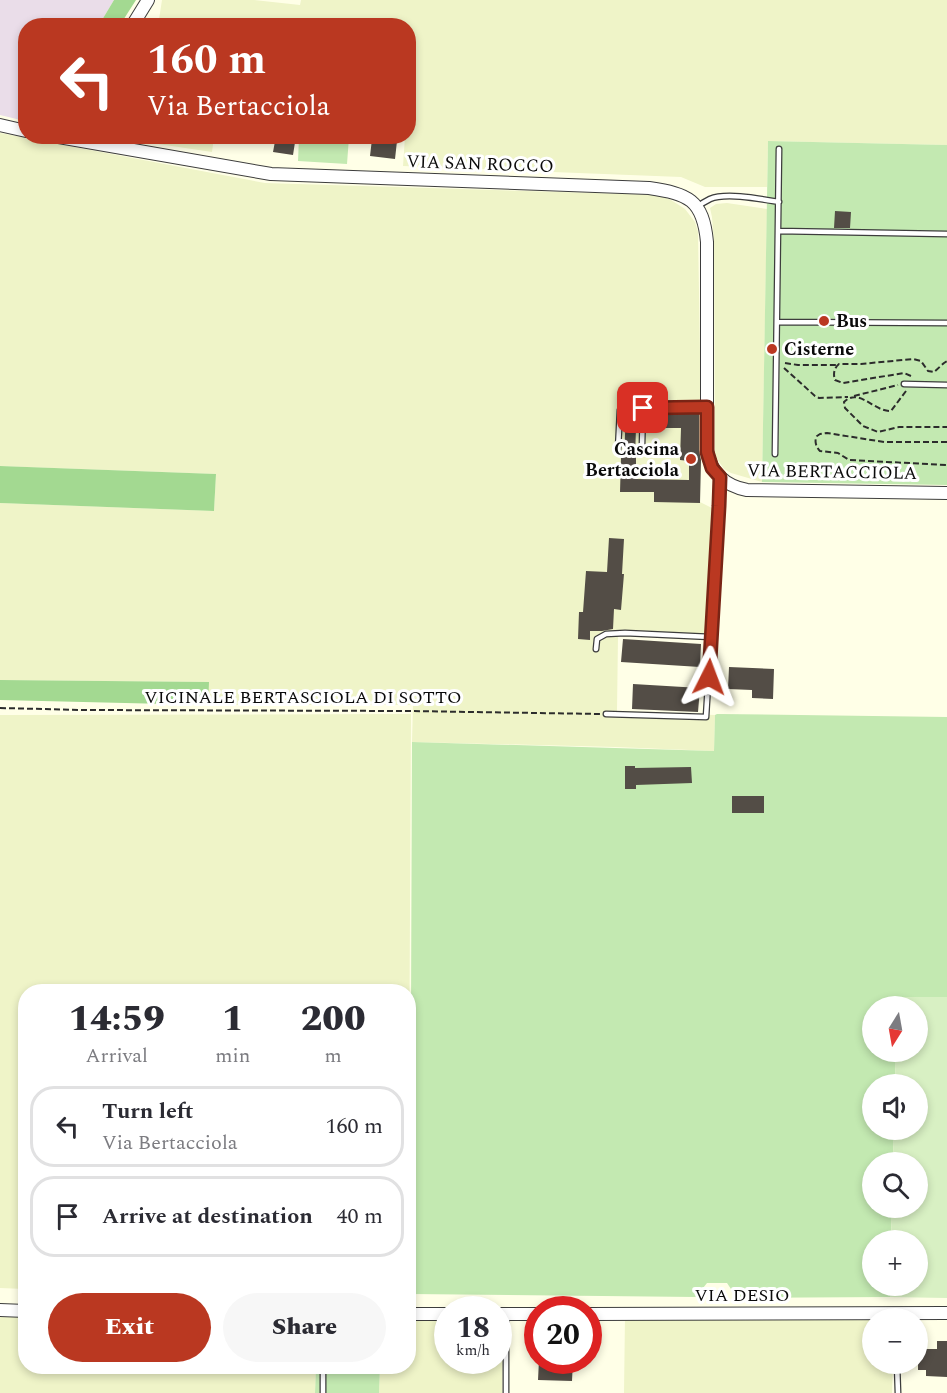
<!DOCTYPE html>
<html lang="en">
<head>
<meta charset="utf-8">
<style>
  :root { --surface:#fff; --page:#f7f7f7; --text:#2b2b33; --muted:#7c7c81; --line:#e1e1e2; --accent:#ba3821 }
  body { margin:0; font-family:Spectral,serif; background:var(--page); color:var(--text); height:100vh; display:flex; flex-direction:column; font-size:22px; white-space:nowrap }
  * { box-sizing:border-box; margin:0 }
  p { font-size:20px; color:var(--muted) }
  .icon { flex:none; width:33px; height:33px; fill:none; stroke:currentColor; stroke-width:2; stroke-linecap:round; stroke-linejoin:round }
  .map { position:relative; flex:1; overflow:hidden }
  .panel { position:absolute; left:18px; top:984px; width:398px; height:390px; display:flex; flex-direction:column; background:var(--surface); border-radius:24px; box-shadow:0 3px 9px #0003 }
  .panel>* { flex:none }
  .hud { position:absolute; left:18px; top:18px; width:398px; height:126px; border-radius:24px; box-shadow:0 3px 9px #0003; background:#ba3821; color:#fff; overflow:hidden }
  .needle { width:39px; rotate:191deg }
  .controls { position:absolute; left:862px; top:996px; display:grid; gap:12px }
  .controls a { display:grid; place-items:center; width:66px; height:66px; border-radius:50%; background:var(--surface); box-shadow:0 3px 9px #0003; font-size:30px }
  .speed { position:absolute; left:434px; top:1296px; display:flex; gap:12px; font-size:30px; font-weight:700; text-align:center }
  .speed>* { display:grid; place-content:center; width:78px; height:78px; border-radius:50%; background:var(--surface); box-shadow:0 3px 9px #0003; line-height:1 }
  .speed small { font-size:15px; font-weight:400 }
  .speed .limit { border:9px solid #d22; background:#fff; color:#111 }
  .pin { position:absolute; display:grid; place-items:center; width:51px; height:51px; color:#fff; margin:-26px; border-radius:12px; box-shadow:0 3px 9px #0006 }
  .me { position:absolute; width:66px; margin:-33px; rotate:3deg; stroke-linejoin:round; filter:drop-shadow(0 0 4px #0008) }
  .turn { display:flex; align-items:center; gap:21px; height:126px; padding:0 30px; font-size:27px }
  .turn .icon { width:78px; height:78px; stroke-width:2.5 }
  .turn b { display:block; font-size:42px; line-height:51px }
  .eta { display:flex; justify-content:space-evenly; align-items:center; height:102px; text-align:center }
  .eta b { font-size:36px; font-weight:800; line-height:42px }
  .cta { display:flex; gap:12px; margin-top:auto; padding:12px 30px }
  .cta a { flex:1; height:69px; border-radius:36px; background:var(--accent); color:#fff; font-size:24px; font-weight:800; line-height:69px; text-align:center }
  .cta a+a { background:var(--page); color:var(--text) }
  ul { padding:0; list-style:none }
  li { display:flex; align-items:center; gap:18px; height:81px; margin:0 12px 9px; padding:0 18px; border:3px solid var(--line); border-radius:24px }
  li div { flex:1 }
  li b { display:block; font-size:22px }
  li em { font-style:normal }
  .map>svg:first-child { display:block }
</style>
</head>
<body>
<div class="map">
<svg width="947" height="1393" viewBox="0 0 947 1393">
  <rect width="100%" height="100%" fill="#ffffe7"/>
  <path fill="#eadde9" d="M 0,0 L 114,0 L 99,25 L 26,26 L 25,121 L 0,115 Z"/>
  <path fill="#eff4c8" d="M 162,0 L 254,0 L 300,5 L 301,0 L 947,0 L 947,145 L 768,141 L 767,187 L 705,187 L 681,177 L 403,166 L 405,137 L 408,136 L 408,102 L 413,40 L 408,40 L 408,26 L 259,26 L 229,22 L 228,26 L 158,26 Z
    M 0,133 L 265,183 L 660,195 L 671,200 L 685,209 L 695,222 L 698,232 L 701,412 L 700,502 L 712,508 L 706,640 L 618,636 L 617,711 L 715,715 L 714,751 L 615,747 L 412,742 L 413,705 L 208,705 L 208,682 L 0,680 L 0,503 L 214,511 L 216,474 L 0,466 Z
    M 139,137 L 214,137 L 212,152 L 138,141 Z
    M 727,203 L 767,209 L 762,482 L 731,473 L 724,469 L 715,456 L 714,243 L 712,217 L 710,208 L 716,204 Z
    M 411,714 L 408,1301 L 408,992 L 26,992 L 25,1289 L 0,1288 L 0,715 Z
    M 0,1313 L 25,1314 L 26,1366 L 316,1367 L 315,1393 L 0,1393 Z
    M 625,1316 L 873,1318 L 873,1364 L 893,1364 L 892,1393 L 624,1393 Z
    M 408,1318 L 447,1318 L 447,1360 L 498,1360 L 498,1319 L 503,1319 L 502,1393 L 379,1393 L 380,1367 L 408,1366 Z"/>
  <path fill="#c3e9b1" d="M 299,137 L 349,137 L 347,164 L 298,161 Z
    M 768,141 L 947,145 L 947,485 L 762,482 Z
    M 717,714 L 947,717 L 947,997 L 898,997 L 897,1006 L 873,1006 L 873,1052 L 896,1052 L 895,1084 L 873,1084 L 873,1130 L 894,1130 L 893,1162 L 873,1162 L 873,1208 L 892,1208 L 891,1240 L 873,1240 L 873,1286 L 890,1286 L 890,1297 L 737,1298 L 727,1283 L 707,1283 L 696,1297 L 410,1294 L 412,742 L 714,751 L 715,715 Z
    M 316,1367 L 380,1367 L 379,1393 L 315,1393 Z"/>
  <path fill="#a3d991" d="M 114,0 L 136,0 L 120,25 L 99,25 Z
    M 0,466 L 216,474 L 214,511 L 0,503 Z
    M 0,680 L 209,682 L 208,705 L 0,700 Z"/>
  <path fill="#d8f0c3" d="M 897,997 L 947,997 L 947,1298 L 890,1297 L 890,1286 L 918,1286 L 918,1240 L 891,1240 L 892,1208 L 918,1208 L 918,1162 L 893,1162 L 894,1130 L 918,1130 L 918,1084 L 895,1084 L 896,1052 L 918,1052 L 918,1006 L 897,1006 Z"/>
  <path fill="#534d46" d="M 276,136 L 296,136 L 293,155 L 273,152 Z
    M 372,139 L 397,141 L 395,159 L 370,156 Z
    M 835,211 L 851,212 L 850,228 L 834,228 Z
    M 636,395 L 660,395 L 659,403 L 627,403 L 627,396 Z
    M 626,412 L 638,412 L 638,428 L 636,428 L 635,457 L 636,457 L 636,479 L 689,480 L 689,461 L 680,460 L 681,428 L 647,428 L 647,412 L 699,412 L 699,450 L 701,460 L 700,503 L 654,502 L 654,492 L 620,492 L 621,457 L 624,457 Z
    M 609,538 L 624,539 L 622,574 L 624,574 L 621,610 L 614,609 L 613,629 L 602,631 L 590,631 L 590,640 L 578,639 L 579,612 L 583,612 L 586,571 L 607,572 Z
    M 623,639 L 701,644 L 700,667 L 621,662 Z
    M 729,667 L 774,669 L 773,699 L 752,698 L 752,690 L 728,689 Z
    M 633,684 L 700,688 L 698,712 L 632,709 Z
    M 625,766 L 635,766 L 635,768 L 691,767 L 692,783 L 636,785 L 636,789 L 625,789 Z
    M 732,796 L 764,796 L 764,813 L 732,813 Z
    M 937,1341 L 947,1341 L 947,1377 L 926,1376 L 926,1370 L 918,1370 L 918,1349 L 937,1349 Z
    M 539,1360 L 573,1360 L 572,1381 L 538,1380 Z"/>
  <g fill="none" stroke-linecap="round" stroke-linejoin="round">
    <g stroke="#3d3d3d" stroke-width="7">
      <path id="service" d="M 697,207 C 701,204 706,201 710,199 C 726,192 761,199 779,202
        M 778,231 L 947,234
        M 777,322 L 947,323
        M 904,384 L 947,385
        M 642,446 L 643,408
        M 618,449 L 620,410 L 621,408 L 704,407
        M 775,454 L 779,149
        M 596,649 L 597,639 L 606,634 L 625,633 L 711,637
        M 606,714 L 706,717 L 719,506 L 720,480
        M 897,1364 L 898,1393
        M 323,1393 L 323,1366
        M 506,1393 L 506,1315"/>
    </g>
    <g stroke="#3d3d3d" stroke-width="14">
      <path id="tertiary" d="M 132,26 L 148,0
        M 0,125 L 26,131
        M 53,136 L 271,174 L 649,188 C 688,194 703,199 707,242 L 707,450 C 710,472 725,486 747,490 L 947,493
        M 0,1310 L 26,1311
        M 408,1314 L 447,1314
        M 498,1314 L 537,1314
        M 588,1314 L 947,1313"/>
    </g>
    <path stroke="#2c2c2c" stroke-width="2" stroke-dasharray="6 3" stroke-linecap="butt" d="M 785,363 L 798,365 L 836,365
      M 784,368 L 815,396 L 819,398 L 848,397
      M 911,376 L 904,373 L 843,383 L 835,380 C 833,374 834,368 839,364 L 861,364 L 913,359 L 921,361 L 928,371 L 934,372 L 944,363 L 947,361
      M 906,391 L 891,411 C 874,412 859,387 844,402 L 845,408 L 863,426 L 878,432 L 899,427 L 947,427
      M 854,396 L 898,385
      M 947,442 L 884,442 L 827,433 L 820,434 L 817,436 C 814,441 816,447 820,451 L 838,453 L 849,460 L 947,465
      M 0,708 L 83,710 L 408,711 L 600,714"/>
    <use href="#service" stroke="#fff" stroke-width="4.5"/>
    <use href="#tertiary" stroke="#fff" stroke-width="12"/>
  </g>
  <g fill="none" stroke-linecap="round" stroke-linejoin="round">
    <g stroke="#792415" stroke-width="15">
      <path id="route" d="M 643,408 L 707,407 L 707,452 L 712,468 L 720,477 L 719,506 L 709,677"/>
    </g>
    <use href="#route" stroke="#ba3821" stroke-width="10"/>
  </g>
  <g fill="#ba3821" stroke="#fff" stroke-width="2">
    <circle cx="824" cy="321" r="6"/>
    <circle cx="772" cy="349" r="6"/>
    <circle cx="691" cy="459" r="6"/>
  </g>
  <g text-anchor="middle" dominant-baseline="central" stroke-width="6" stroke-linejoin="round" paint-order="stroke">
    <g font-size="18" fill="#0a0a0a" stroke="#fff">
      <text transform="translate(480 164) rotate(2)">VIA SAN ROCCO</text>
      <text transform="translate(832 472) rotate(1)">VIA BERTACCIOLA</text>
      <text x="303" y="697">VICINALE BERTASCIOLA DI SOTTO</text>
      <text x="742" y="1295">VIA DESIO</text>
    </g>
    <g font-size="18" font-weight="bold" fill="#0a0a0a" stroke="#fff" text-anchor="start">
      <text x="836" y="321">Bus</text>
      <text x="784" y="349">Cisterne</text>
      <text x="679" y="449" text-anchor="end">Cascina<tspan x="679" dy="21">Bertacciola</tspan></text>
    </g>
  </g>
</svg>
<div class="controls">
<a><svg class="needle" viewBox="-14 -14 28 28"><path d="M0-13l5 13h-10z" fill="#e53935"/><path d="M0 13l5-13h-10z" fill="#7c7c81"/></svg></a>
<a><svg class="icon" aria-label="sound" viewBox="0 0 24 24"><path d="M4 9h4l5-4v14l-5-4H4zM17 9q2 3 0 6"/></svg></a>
<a><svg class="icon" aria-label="search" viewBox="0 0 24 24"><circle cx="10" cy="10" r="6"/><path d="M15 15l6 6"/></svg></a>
<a>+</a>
<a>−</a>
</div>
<div class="speed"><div>18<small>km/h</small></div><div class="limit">20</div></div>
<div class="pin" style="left:643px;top:408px;background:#d93025"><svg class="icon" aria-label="arrive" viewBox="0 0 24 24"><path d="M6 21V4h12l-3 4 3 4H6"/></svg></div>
<svg class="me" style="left:709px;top:677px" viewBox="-20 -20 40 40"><path d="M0-17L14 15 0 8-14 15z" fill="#ba3821" stroke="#fff" stroke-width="4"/></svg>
<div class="hud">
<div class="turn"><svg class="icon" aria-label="left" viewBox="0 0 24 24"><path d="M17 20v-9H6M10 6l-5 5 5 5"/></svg><div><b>160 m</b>Via Bertacciola</div></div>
</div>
<section class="panel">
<div class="eta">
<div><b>14:59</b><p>Arrival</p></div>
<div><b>1</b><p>min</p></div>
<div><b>200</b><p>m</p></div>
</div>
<ul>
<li><svg class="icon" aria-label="left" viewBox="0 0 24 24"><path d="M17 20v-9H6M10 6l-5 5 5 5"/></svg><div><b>Turn left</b><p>Via Bertacciola</p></div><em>160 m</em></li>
<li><svg class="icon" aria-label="arrive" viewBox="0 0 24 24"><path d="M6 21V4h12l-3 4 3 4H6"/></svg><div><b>Arrive at destination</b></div><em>40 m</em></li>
</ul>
<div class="cta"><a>Exit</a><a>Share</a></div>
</section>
</div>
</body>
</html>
